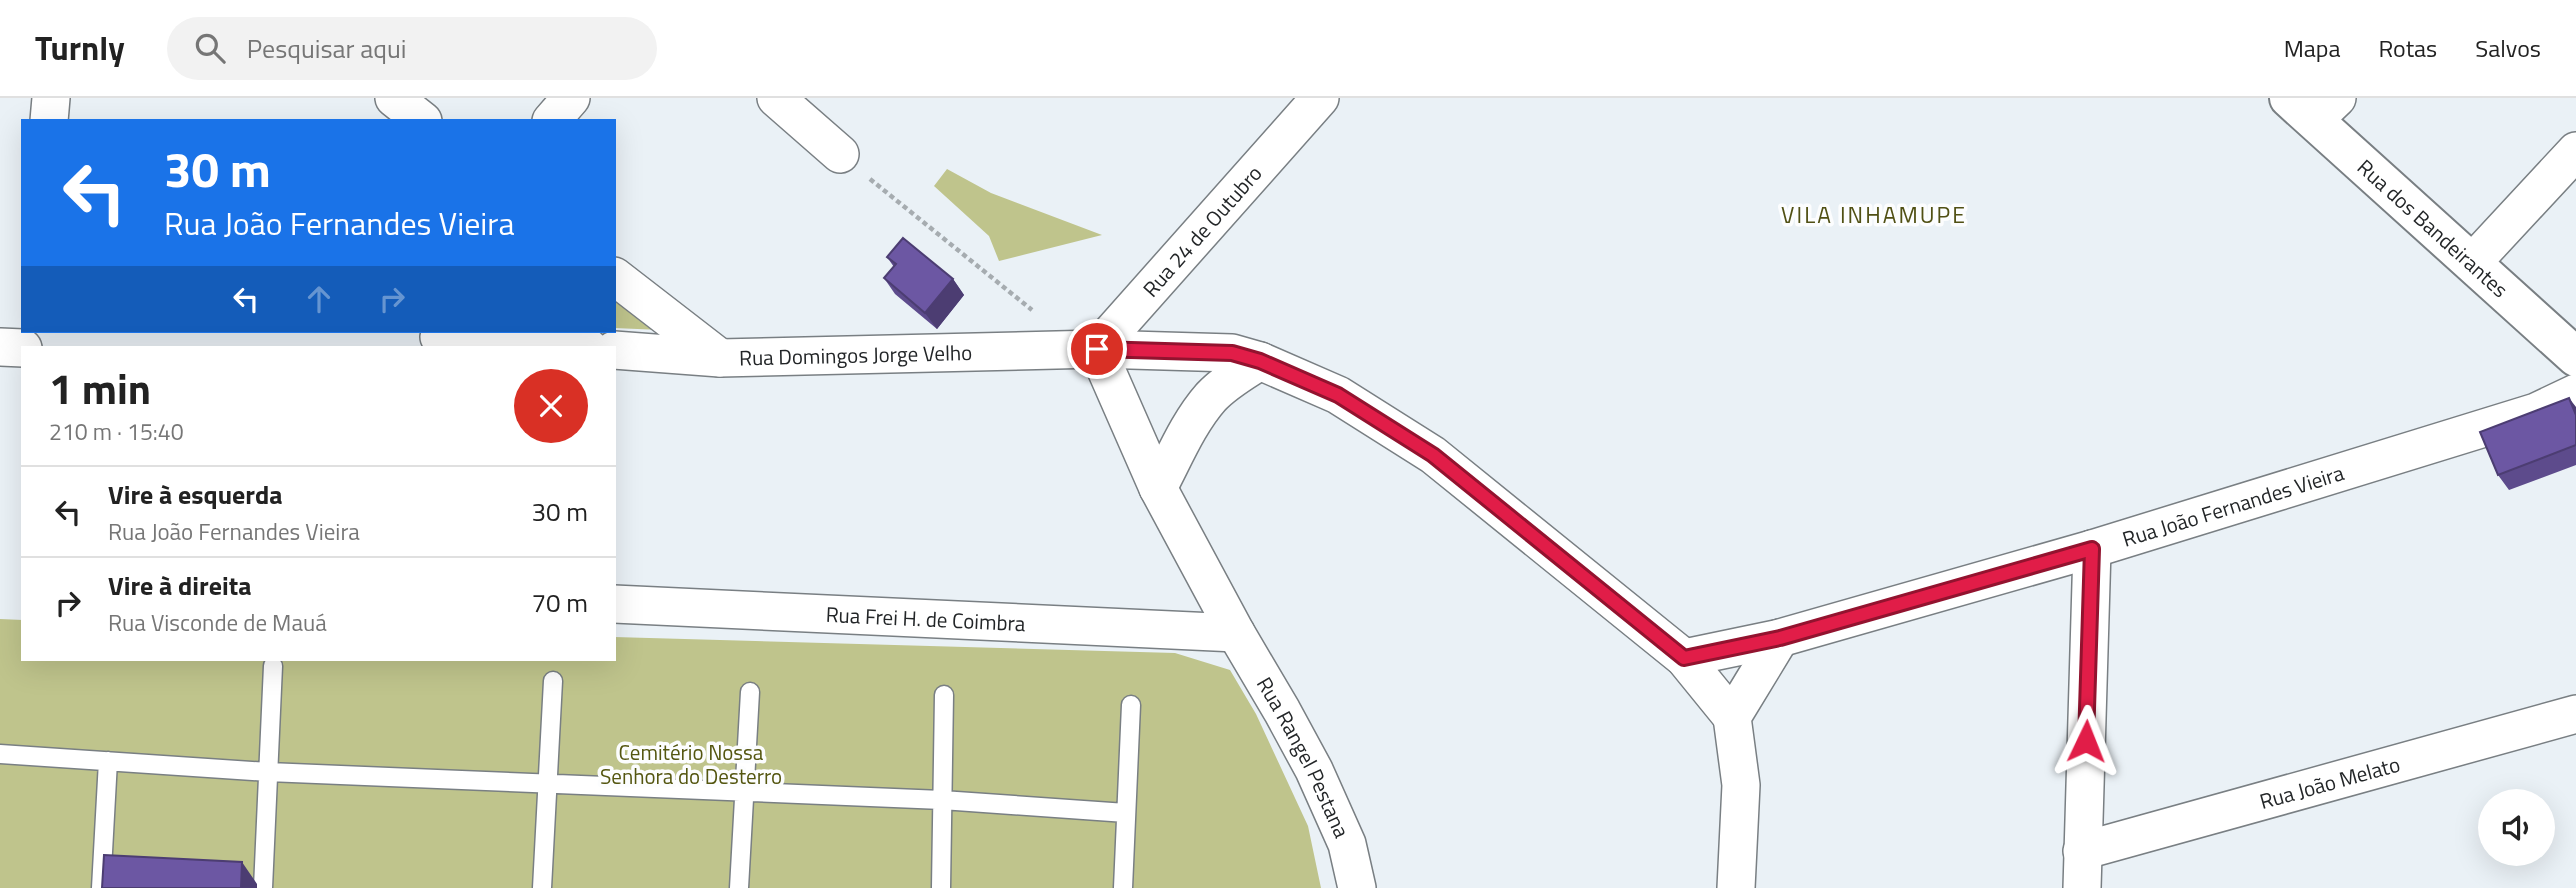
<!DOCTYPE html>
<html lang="pt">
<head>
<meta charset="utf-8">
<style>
  :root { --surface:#fff; --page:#f2f2f2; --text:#222; --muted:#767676; --line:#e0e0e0 }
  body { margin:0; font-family:"Titillium Web",sans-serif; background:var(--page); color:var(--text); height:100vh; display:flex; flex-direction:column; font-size:26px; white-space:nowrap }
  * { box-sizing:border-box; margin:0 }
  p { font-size:23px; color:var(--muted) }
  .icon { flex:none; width:38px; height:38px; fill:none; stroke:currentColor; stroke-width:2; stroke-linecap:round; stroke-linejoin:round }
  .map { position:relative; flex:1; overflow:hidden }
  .panel { position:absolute; left:21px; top:248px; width:595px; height:315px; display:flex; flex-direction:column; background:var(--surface); border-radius:0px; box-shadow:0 7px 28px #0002 }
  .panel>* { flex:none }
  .top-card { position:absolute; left:21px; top:21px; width:595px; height:214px; border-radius:0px; box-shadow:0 7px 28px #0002; background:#1a73e8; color:#fff; overflow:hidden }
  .controls { position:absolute; left:2478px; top:691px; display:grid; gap:14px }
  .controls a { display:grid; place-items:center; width:77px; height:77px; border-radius:50%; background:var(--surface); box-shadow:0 7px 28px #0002; font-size:35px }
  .pin { position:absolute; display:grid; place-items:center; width:60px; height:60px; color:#fff; margin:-30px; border:4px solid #fff; border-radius:50%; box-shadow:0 2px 7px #0007 }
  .me { position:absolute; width:77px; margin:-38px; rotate:2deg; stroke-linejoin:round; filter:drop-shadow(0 0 5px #0008) }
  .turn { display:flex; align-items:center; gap:24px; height:147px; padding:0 28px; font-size:32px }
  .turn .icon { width:91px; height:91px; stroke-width:2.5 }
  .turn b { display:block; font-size:49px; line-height:60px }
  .lanes { display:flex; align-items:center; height:66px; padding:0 28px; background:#0003; justify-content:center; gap:35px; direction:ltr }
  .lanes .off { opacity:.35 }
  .round { display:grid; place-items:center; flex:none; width:74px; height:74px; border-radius:37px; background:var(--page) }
  .summary { display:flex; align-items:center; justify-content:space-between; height:119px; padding:0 28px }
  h1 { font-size:42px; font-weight:700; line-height:52px }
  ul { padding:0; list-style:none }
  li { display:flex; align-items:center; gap:21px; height:91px; padding:0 28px; border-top:2px solid var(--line) }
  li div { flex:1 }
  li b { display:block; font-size:26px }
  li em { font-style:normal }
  header { display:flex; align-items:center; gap:42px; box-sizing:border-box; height:98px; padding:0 35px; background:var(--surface); border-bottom:2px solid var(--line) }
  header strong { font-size:33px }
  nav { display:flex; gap:38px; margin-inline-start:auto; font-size:24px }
  .search { width:490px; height:63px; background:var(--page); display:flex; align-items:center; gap:18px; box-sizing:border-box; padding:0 24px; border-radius:38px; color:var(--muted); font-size:26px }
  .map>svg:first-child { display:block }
</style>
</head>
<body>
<header>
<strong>Turnly</strong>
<div class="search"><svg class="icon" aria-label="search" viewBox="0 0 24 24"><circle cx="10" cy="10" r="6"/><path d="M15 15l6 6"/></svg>Pesquisar aqui</div>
<nav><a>Mapa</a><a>Rotas</a><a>Salvos</a></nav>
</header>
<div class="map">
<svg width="2576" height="790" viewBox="0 0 2576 790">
  <rect width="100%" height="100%" fill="#eaf1f6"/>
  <path fill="#bfc48c" d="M 947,71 L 991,95 L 1102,137 L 999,163 L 989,138 L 934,88 Z
    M 614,197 L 661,232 L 614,230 Z
    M 0,521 L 23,522 L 23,562 L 614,562 L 614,539 L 1175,555 L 1230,572 L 1256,616 L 1308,728 L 1321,790 L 0,790 Z"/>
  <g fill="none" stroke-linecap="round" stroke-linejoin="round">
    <g stroke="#797f83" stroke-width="21">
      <path id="service" d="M 0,656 L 268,674 L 942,702 L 1126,715
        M 101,790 L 108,663
        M 263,790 L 273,568
        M 542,790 L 553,583
        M 739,790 L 750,594
        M 941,790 L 944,597
        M 1123,790 L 1131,607"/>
    </g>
    <g stroke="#797f83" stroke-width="40">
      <g id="minor">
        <path d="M 394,0 L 423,23"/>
        <path d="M 776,0 L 840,56"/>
        <path d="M 2314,22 L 2337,0"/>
        <path d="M 49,23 L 51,0"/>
        <path d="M 551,23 L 571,0"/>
        <path d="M 2472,165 L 2576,53"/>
        <path d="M 614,178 L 720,260"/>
        <path d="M 439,239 L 589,250"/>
        <path d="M 0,249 L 23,250"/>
        <path id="s1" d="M 1097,251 L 1158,390 L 1236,535 L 1282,613 L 1314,672 L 1347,746 L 1357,790"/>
        <path id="s2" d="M 1097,251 L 1320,0"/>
        <path id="s3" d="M 614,252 L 720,260 L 1097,251 L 1232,255 L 1260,263 L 1338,297 L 1433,357 L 1684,560 L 1732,619"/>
        <path d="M 1158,390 C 1174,360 1188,325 1211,299 C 1225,284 1243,274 1260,263"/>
        <path id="s4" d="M 614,506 L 1236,535"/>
        <path id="s5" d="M 1684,560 L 1780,540 L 2092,451 L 2536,314 L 2576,295"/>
        <path id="s6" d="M 2082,753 L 2576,616"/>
        <path d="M 1736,790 L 1741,687 L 1732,619 L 1780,540"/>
        <path d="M 2082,790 L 2092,451"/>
      </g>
    </g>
    <g stroke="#797f83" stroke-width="42">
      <g id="tertiary">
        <path id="s7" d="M 2289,0 L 2576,259"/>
      </g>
    </g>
    <path stroke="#a6acb0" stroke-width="4.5" stroke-dasharray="5 3.5" stroke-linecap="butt" d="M 870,81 L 1032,212"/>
    <use href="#service" stroke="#fff" stroke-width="18"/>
    <use href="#minor" stroke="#fff" stroke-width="37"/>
    <use href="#tertiary" stroke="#fff" stroke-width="38"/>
  </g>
  <path fill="#5d4b8c" d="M 887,159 L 953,181 L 964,197 L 937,231 L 895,196 L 884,180 L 894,169 Z
    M 2576,309 L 2576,367 L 2509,392 L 2498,377 Z"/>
  <path fill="#4c3d72" d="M 953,181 L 964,197 L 937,231 L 925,215 Z
    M 2569,300 L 2576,309 L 2576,317 Z
    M 242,764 L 257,786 L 257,790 L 241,790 Z"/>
  <path fill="#6c57a3" stroke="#4c3d72" stroke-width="2" d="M 903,140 L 953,181 L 925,215 L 884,180 L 896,166 L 887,159 Z
    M 2569,300 L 2576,317 L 2576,347 L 2498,377 L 2480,334 Z
    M 104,757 L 242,764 L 241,790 L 102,790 Z"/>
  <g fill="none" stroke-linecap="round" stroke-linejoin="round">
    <g stroke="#92132f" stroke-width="18">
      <path id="route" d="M 1097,251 L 1232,255 L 1260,263 L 1338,297 L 1433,357 L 1684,560 L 1780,540 L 2092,451 L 2086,643"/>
    </g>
    <use href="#route" stroke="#e11d48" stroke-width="12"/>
  </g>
  <g text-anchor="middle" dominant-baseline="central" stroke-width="7" stroke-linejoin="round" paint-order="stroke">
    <g font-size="21" fill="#232628" stroke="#fcfdfe">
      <text stroke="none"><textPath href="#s7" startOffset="194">Rua dos Bandeirantes</textPath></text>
      <text stroke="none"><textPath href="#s2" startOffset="158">Rua 24 de Outubro</textPath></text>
      <text stroke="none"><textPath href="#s3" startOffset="242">Rua Domingos Jorge Velho</textPath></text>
      <text stroke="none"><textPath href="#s5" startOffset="570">Rua João Fernandes Vieira</textPath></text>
      <text stroke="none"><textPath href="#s4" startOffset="312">Rua Frei H. de Coimbra</textPath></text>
      <text stroke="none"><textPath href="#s1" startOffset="458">Rua Rangel Pestana</textPath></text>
      <text stroke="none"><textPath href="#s6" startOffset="257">Rua João Melato</textPath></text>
    </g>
    <g font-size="21" fill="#545610" stroke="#fcfdfe">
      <text x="691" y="654">Cemitério Nossa<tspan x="691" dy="24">Senhora do Desterro</tspan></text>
    </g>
    <g font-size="23" letter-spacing="2" fill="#505014" stroke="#fcfdfe">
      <text x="1874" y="116">VILA INHAMUPE</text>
    </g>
  </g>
</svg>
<div class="controls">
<a><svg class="icon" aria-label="sound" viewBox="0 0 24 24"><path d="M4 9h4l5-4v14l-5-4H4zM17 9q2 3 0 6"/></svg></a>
</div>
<div class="pin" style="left:1097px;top:251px;background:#d93025"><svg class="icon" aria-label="arrive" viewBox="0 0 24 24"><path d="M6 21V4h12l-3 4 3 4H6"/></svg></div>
<svg class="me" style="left:2086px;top:643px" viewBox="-20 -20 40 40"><path d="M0-17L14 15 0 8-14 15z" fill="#e11d48" stroke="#fff" stroke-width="4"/></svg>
<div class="top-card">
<div class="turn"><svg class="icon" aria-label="left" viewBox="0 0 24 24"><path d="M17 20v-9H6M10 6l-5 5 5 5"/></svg><div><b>30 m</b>Rua João Fernandes Vieira</div></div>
<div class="lanes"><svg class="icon" aria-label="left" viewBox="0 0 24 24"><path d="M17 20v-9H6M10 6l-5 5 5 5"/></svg><svg class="icon off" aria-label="ahead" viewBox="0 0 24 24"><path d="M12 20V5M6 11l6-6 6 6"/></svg><svg class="icon off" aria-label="right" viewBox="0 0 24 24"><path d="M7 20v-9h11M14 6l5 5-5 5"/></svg></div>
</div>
<section class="panel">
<div class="summary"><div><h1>1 min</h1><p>210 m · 15:40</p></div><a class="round" style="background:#d93025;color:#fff"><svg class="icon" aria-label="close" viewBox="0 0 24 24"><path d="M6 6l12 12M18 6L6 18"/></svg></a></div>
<ul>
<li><svg class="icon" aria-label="left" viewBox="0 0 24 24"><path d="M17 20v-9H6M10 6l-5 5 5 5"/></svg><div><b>Vire à esquerda</b><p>Rua João Fernandes Vieira</p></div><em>30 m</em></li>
<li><svg class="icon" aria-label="right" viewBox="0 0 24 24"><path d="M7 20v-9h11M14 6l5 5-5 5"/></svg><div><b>Vire à direita</b><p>Rua Visconde de Mauá</p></div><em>70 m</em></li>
</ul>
</section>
</div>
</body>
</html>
